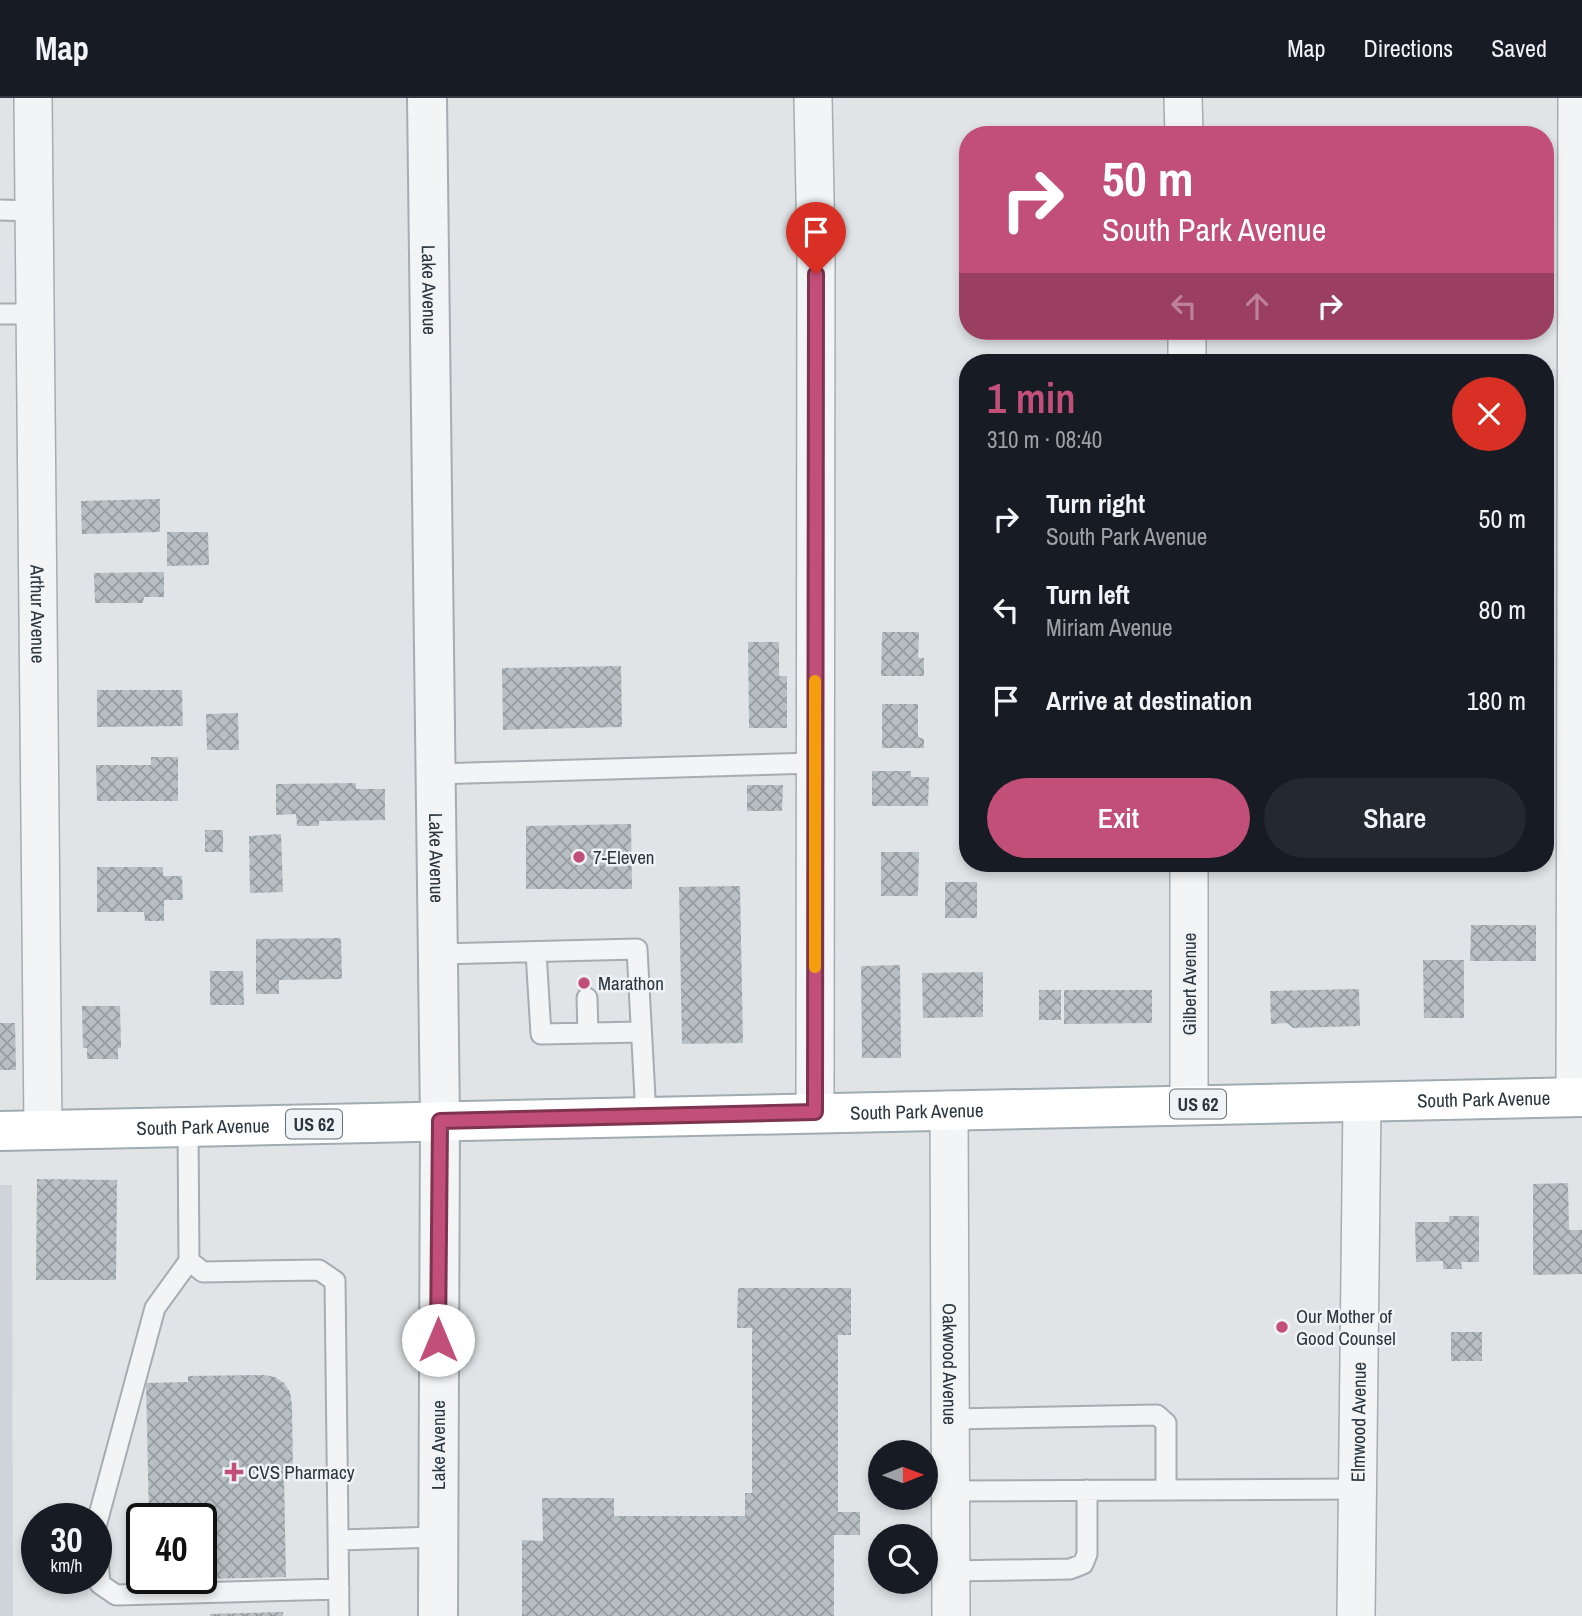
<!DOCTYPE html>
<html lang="en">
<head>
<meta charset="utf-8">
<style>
  :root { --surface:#171b24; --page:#242831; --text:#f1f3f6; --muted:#9ea1a6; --line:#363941; --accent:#c24f78 }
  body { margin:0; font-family:"Archivo Narrow",sans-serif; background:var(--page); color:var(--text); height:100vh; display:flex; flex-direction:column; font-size:26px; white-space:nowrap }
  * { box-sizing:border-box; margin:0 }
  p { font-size:23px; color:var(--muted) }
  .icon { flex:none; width:38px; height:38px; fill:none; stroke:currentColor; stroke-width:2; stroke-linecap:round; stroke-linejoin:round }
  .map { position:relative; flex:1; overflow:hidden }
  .sheet { position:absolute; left:959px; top:256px; width:595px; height:518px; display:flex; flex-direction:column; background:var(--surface); border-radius:28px; box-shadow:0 4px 10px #0003 }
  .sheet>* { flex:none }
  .guide { position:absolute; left:959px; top:28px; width:595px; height:214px; border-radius:28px; box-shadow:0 4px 10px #0003; background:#c24f78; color:#fff; overflow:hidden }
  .needle { width:46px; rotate:89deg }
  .tools { position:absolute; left:868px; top:1342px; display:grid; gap:14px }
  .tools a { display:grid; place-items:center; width:70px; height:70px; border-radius:50%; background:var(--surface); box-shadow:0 4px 10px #0003; font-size:35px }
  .speed { position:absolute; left:21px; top:1405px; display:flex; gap:14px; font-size:35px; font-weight:700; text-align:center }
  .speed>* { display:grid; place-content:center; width:91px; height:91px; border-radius:50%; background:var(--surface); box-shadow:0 4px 10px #0003; line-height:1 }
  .speed small { font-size:18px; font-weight:400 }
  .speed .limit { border:4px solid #111; border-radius:10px; background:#fff; color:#111 }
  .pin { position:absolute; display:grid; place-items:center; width:60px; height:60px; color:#fff; margin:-72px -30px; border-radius:50% 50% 50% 0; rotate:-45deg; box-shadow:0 0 7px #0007 }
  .pin .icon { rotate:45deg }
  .me { position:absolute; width:77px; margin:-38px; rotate:0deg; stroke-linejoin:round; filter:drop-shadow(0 0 5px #0008) }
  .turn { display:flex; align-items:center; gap:24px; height:147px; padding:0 28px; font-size:32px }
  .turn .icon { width:91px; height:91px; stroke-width:2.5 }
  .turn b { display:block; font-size:49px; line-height:60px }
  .lanes { display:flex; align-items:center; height:66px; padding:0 28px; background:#0003; justify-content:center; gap:35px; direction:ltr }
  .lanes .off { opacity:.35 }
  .round { display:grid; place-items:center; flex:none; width:74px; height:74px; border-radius:37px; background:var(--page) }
  .headline { display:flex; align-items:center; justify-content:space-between; height:119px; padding:0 28px }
  h1 { font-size:42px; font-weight:600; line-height:52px; color:var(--accent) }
  .button { display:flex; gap:14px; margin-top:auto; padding:14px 28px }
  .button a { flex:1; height:80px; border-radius:42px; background:var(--accent); color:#fff; font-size:28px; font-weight:600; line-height:80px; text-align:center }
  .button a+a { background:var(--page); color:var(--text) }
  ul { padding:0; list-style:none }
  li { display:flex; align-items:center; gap:21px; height:91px; padding:0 28px }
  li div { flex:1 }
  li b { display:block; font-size:26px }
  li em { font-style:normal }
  header { display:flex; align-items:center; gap:42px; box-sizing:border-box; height:98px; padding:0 35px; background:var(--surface); border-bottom:2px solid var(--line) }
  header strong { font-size:33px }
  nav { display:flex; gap:38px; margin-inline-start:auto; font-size:24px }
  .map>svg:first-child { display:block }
</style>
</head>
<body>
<header>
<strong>Map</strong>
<nav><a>Map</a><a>Directions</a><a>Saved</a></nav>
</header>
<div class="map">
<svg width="1582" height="1518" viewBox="0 0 1582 1518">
  <defs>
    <pattern id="building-cross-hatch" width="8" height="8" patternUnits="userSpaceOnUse" patternTransform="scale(1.75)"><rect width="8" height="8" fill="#b7bfc4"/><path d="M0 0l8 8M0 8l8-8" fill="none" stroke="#959ca0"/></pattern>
  </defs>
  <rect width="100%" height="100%" fill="#e0e4e7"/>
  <path fill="#ced4d9" d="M 0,1087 L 12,1087 L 13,1518 L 0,1518 Z"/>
  <path fill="url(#building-cross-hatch)" d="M 160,401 L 160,434 L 82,436 L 81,403 Z
    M 167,434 L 208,434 L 209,467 L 167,468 Z
    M 164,474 L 164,499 L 144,499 L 143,505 L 95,505 L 94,475 Z
    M 882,534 L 919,534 L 918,560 L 924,560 L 924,578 L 881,578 Z
    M 748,544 L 779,544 L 779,578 L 787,578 L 787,630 L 749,630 Z
    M 960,566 L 968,566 L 968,597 L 960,597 Z
    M 621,568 L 622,629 L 503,632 L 502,570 Z
    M 97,592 L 182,592 L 183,628 L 97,629 Z
    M 882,606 L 918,606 L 918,639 L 924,641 L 924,650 L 882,650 Z
    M 238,615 L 239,652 L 207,652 L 206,616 Z
    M 151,659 L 178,659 L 178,703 L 97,703 L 96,667 L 151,667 Z
    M 872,673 L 911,673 L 911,679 L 929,679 L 928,708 L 872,708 Z
    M 356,685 L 356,691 L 385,691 L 385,722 L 319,723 L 319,728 L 297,728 L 296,716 L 276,717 L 276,686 Z
    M 747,687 L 783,687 L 782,713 L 747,713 Z
    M 631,726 L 632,791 L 526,791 L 526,728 Z
    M 205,732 L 223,732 L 223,754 L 205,754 Z
    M 281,736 L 283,794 L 250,795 L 249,738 Z
    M 881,754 L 919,754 L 918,798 L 881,798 Z
    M 97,769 L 163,769 L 163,778 L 182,778 L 183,802 L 164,802 L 164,823 L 145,823 L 144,814 L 97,814 Z
    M 945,784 L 977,784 L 977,820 L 945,820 Z
    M 740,788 L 743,945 L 682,946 L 679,789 Z
    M 1471,827 L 1536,827 L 1536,863 L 1470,863 Z
    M 341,840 L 342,881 L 279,882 L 279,896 L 256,896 L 256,841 Z
    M 1423,862 L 1464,862 L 1464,920 L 1424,920 Z
    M 900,867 L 901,960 L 862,960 L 861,868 Z
    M 210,873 L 243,873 L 244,907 L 210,907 Z
    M 983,874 L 983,919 L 923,920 L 922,875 Z
    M 1359,891 L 1360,928 L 1293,930 L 1287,925 L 1271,926 L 1270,893 Z
    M 1039,892 L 1061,892 L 1061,922 L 1039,922 Z
    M 1064,892 L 1152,892 L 1152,925 L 1064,926 Z
    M 82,908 L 120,908 L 121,950 L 118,950 L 118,961 L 87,961 L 87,950 L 83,950 Z
    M 0,925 L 15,925 L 16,972 L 0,972 Z
    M 37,1081 L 117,1082 L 116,1182 L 36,1182 Z
    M 1568,1085 L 1569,1132 L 1582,1132 L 1582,1176 L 1533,1177 L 1533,1086 Z
    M 1449,1118 L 1479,1118 L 1479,1164 L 1461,1164 L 1462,1171 L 1443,1171 L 1443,1163 L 1416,1164 L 1415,1124 L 1449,1124 Z
    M 738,1190 L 851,1190 L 851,1237 L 838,1237 L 838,1414 L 860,1414 L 860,1437 L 834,1437 L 834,1518 L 522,1518 L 522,1442 L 543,1443 L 542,1400 L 614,1400 L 614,1418 L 745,1418 L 745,1395 L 752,1395 L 752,1230 L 737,1230 Z
    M 1451,1234 L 1482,1234 L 1482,1263 L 1451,1263 Z
    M 264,1277 L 275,1279 L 284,1285 L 290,1294 L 292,1307 L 293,1378 L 284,1378 L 286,1479 L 201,1481 L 201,1421 L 149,1421 L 146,1285 L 188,1284 L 188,1278 Z
    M 283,1514 L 283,1518 L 210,1518 L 210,1516 Z"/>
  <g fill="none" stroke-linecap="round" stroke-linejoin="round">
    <g stroke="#a6acb1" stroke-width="23">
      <path id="service" d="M 0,112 L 34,113
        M 0,216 L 35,216
        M 435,676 L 815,665
        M 536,854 L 541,936 L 641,934
        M 437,856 L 637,851 L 646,1018
        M 587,900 L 588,935
        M 189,1163 L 203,1174 L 319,1172 L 335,1183 L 339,1518
        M 950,1321 L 1157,1317 L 1166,1325 L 1166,1392
        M 950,1393 L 1358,1391
        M 96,1428 L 155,1210 L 189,1163 L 188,1028
        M 96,1441 L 100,1486 L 116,1497 L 339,1491
        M 339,1442 L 438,1439
        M 951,1473 L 1070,1471 L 1083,1466 L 1087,1456 L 1087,1392"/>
    </g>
    <g stroke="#a6acb1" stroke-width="40">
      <g id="minor">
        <path id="s1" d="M 33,0 L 43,1032"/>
        <path d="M 813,0 L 816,149 L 815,1014"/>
        <path d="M 1183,0 L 1184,37"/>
        <path d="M 1187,233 L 1187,264"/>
        <path d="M 1189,765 L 1189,1006"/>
        <path d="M 1575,999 L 1577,0"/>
        <path id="s2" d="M 949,1012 L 951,1518"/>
        <path id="s3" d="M 1356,1518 L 1362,1004"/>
      </g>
    </g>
    <g stroke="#a6acb1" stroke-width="42">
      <g id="tertiary">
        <path id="s4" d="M 427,0 L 440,1023 L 438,1518"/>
      </g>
    </g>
    <g stroke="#a0abb2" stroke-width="42">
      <g id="primary">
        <path id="s5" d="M 0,1033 L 1582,999"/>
      </g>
    </g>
    <use href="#service" stroke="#f2f4f6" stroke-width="19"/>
    <use href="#minor" stroke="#f2f4f6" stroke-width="37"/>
    <use href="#tertiary" stroke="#f2f4f6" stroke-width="38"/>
    <use href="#primary" stroke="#fff" stroke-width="38"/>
  </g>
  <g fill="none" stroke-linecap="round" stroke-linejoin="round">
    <g stroke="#7e334e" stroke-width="18">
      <path id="route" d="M 438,1242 L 440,1023 L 815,1014 L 816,176"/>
    </g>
    <use href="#route" stroke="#c24f78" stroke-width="12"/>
    <path stroke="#f59e0b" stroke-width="12" d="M 815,583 L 815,869"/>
  </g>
  <g fill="#c24f78" stroke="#eff3f5" stroke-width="2.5">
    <circle cx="579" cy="759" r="7"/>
    <circle cx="584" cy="885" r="7"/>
    <circle cx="1282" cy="1229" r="7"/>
    <path d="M230.5 1363.5h7v7h7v7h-7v7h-7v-7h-7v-7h7z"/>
  </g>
  <g text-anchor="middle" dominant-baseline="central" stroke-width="5" stroke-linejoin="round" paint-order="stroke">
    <g fill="#eff3f5" stroke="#656e74" stroke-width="2">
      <rect x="1170" y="991.5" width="56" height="29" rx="5"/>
      <rect x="286" y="1011.5" width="56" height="29" rx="5"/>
    </g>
    <g font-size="18" font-weight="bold" fill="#2a353d">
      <text x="1198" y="1006">US 62</text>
      <text x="314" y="1026">US 62</text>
    </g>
    <g font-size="19" fill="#2a353d" stroke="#eff3f5">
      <text stroke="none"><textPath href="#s4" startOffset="192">Lake Avenue</textPath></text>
      <text stroke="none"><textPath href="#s1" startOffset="516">Arthur Avenue</textPath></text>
      <text stroke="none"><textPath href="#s4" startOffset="760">Lake Avenue</textPath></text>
      <text transform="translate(1189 886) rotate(-90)">Gilbert Avenue</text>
      <text stroke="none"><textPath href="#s5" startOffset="1484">South Park Avenue</textPath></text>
      <text stroke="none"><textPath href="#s5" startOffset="917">South Park Avenue</textPath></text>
      <text stroke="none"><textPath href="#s5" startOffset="203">South Park Avenue</textPath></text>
      <text stroke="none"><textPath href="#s2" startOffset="254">Oakwood Avenue</textPath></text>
      <text stroke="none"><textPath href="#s3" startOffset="194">Elmwood Avenue</textPath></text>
      <text transform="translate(438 1347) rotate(-90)">Lake Avenue</text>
    </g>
    <g font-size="19" fill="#2a353d" stroke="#eff3f5" text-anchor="start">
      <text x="593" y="759">7-Eleven</text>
      <text x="598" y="885">Marathon</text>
      <text x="1296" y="1218">Our Mother of<tspan x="1296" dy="22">Good Counsel</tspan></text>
      <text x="248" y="1374">CVS Pharmacy</text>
    </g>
  </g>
</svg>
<div class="tools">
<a><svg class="needle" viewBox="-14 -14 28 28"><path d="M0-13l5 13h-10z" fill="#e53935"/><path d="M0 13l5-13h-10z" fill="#9ea1a6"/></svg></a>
<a><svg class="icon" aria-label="search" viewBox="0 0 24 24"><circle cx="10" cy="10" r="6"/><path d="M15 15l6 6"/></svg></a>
</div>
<div class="speed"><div>30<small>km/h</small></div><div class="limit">40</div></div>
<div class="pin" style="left:816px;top:176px;background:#d93025"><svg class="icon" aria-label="arrive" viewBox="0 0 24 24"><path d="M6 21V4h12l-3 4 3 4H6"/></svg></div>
<svg class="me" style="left:438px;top:1242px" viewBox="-20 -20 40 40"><circle r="19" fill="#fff"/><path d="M0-13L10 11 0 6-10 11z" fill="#c24f78"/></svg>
<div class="guide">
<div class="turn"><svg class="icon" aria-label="right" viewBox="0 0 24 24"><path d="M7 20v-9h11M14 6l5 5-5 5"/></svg><div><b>50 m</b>South Park Avenue</div></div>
<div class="lanes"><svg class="icon off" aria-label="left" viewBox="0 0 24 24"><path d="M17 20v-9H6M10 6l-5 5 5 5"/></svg><svg class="icon off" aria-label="ahead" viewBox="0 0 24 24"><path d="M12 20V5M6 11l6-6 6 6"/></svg><svg class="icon" aria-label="right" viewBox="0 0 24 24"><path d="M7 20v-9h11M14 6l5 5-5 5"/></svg></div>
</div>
<section class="sheet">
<div class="headline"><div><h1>1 min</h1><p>310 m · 08:40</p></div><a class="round" style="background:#d93025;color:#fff"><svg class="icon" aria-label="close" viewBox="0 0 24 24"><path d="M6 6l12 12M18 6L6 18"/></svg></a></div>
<ul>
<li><svg class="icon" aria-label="right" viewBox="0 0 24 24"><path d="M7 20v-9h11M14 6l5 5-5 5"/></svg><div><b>Turn right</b><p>South Park Avenue</p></div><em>50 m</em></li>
<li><svg class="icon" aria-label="left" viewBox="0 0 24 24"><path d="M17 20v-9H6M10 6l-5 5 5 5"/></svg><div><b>Turn left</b><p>Miriam Avenue</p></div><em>80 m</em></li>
<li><svg class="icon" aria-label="arrive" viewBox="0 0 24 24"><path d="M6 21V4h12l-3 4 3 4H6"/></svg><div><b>Arrive at destination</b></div><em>180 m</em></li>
</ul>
<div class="button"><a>Exit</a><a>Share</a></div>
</section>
</div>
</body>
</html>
